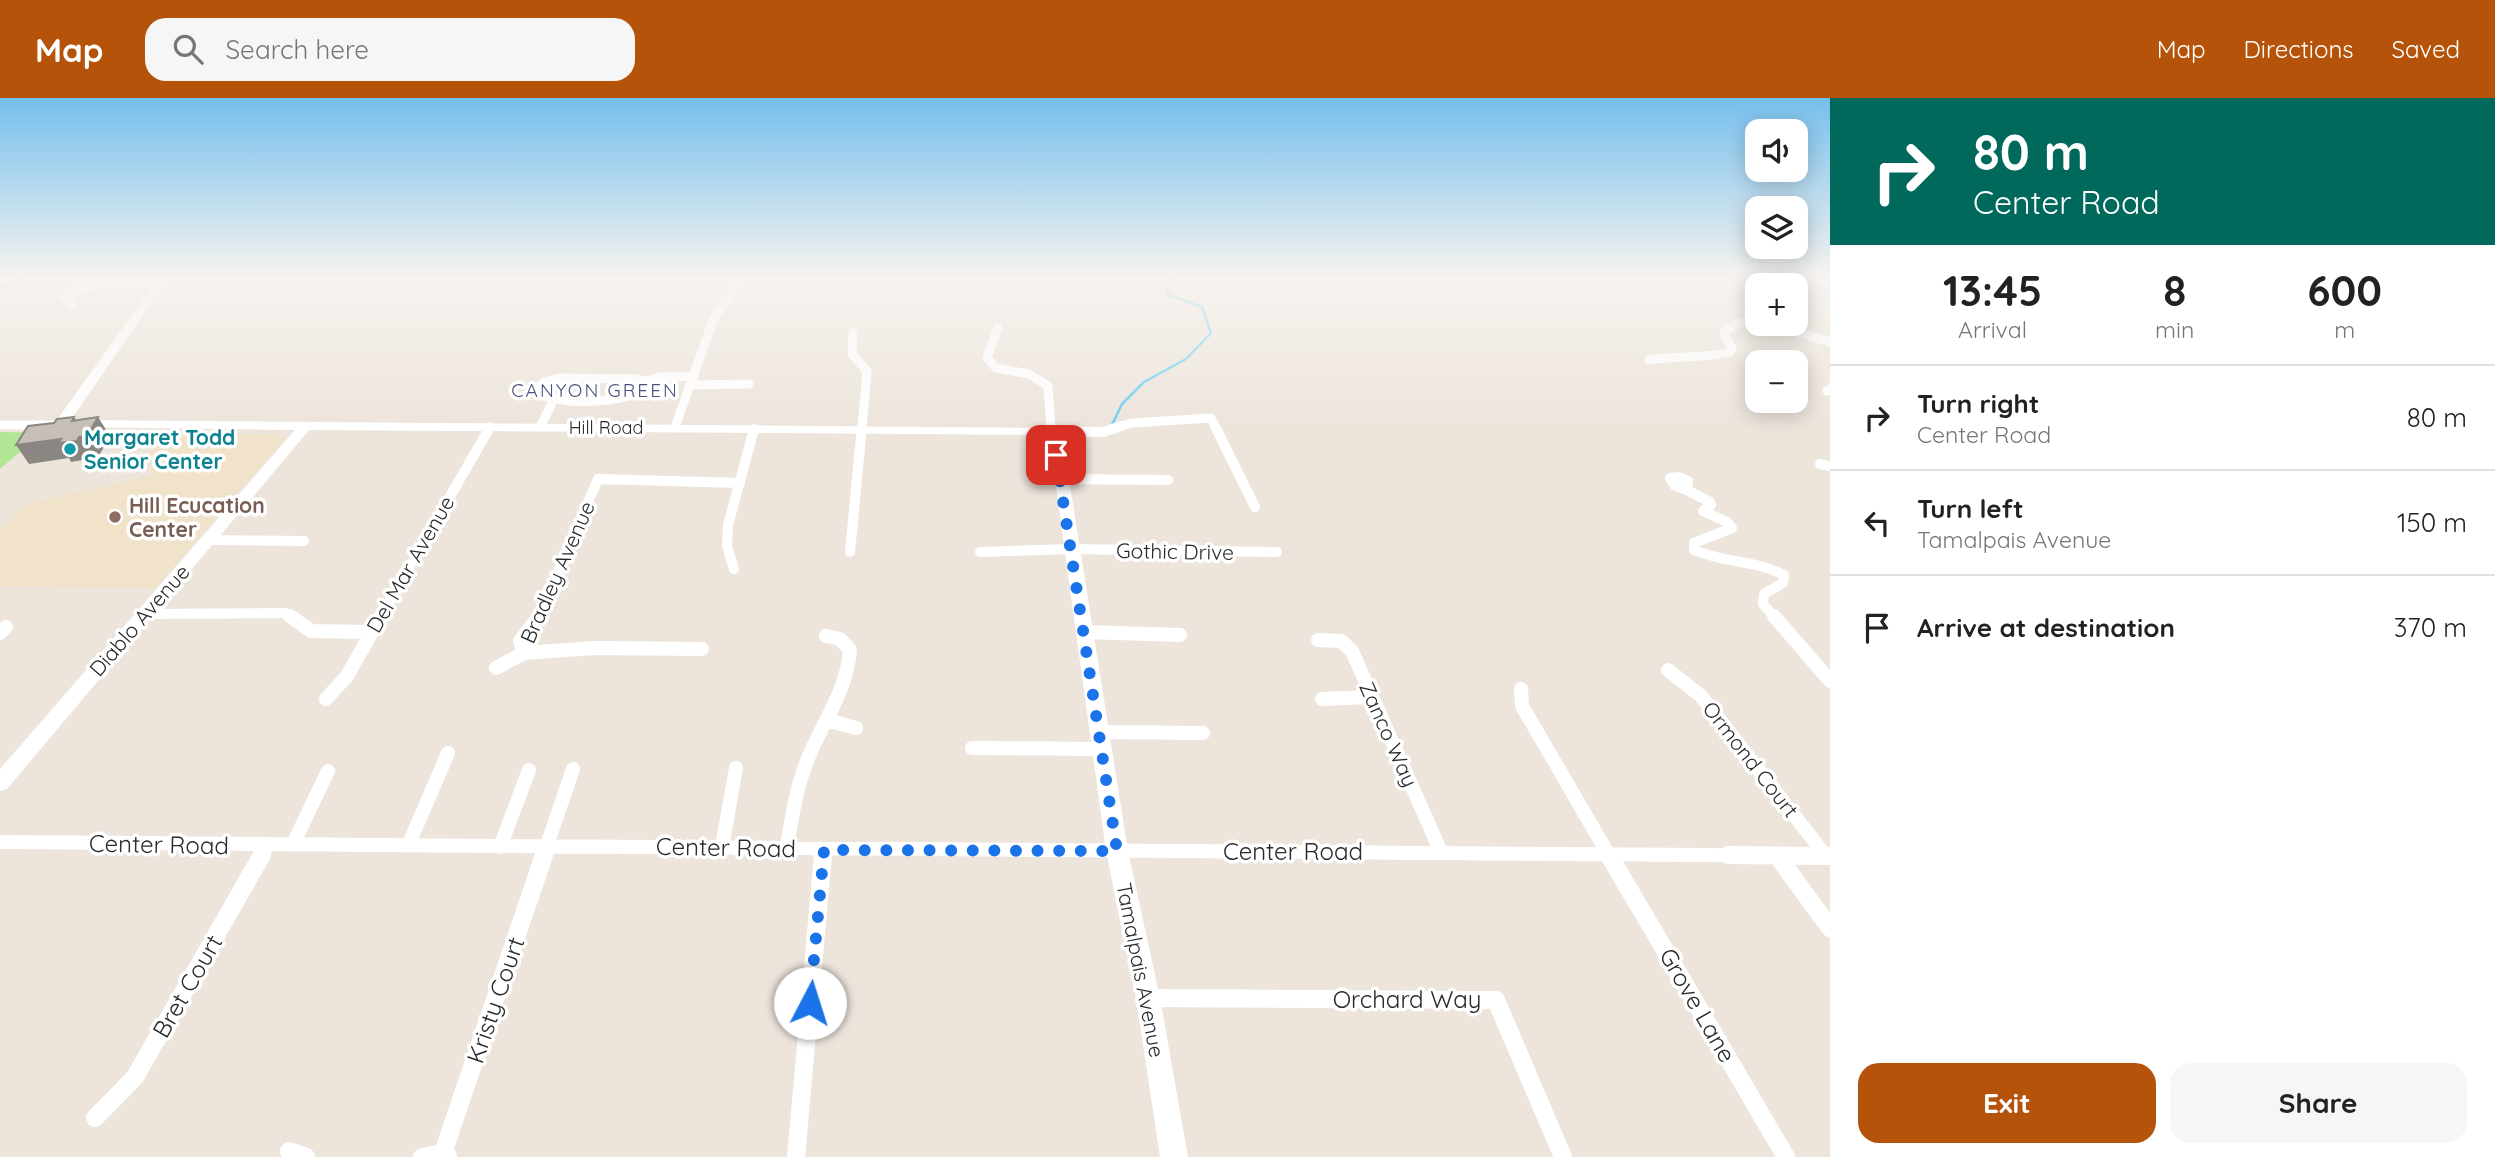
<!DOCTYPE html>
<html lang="en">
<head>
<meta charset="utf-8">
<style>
  :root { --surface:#fff; --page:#f6f6f6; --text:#222; --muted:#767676; --line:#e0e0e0; --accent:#b45309 }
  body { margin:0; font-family:Quicksand,sans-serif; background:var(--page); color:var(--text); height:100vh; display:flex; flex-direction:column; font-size:26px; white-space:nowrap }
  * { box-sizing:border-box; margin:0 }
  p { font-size:23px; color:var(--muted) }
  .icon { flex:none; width:38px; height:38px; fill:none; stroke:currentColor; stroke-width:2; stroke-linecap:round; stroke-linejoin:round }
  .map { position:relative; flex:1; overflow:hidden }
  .sheet { display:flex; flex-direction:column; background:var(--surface); width:665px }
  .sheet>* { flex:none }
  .banner { background:#00695c; color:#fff; overflow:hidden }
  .tools { position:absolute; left:1745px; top:21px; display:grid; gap:14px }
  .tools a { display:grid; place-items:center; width:63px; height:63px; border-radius:14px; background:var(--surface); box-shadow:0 4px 18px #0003; font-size:35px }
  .pin { position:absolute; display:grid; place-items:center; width:60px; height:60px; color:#fff; margin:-30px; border-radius:14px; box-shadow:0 4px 10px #0006 }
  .me { position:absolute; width:77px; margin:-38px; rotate:5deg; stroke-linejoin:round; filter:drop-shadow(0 0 5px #0008) }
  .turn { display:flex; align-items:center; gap:24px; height:147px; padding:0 28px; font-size:32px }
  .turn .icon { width:91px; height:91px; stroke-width:2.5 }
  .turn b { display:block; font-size:49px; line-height:60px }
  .eta { display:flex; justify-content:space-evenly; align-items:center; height:119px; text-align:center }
  .eta b { font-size:42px; font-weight:700; line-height:49px }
  .cta { display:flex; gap:14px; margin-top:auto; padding:14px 28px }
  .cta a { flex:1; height:80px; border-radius:21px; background:var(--accent); color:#fff; font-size:28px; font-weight:700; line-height:80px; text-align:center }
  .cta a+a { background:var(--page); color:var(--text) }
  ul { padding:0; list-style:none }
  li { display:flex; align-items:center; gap:21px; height:105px; padding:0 28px; border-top:2px solid var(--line) }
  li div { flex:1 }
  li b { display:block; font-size:26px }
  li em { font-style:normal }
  header { display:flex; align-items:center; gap:42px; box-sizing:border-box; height:98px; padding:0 35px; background:var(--accent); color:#fff }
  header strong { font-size:33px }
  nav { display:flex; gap:38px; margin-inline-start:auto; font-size:24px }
  .search { width:490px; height:63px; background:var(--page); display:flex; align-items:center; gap:18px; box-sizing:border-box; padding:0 24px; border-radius:21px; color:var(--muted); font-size:26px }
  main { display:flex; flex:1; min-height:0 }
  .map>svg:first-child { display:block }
</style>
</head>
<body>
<header>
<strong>Map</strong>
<div class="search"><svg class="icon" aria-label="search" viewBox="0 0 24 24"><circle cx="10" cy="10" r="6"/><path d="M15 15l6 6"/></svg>Search here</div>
<nav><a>Map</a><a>Directions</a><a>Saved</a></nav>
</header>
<main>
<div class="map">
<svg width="1830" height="1059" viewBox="0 0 1830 1059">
  <rect width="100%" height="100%" fill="#ede5dc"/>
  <path fill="#f0e3ca" d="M 159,336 L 277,336 L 285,340 L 155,490 L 0,488 L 0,431 L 28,406 L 152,377 L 152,342 Z"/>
  <path fill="#b1e695" d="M 0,334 L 51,335 L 27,348 L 0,371 Z"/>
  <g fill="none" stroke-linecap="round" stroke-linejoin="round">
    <path stroke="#69d0f4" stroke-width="2.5" d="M 0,191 L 26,178
      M 1111,329 L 1122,306 L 1144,284 L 1186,261 L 1211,235 L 1202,209 L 1166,196 L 1173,182"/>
    <path stroke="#fff" stroke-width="9" d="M 1815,178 L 1830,187
      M 71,206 L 62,198 L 90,188 L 161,183
      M 1770,226 L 1830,244
      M 998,230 L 987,260 L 996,270 L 1029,276 L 1048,288 L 1051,330
      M 853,234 L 852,256 L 867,273 L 862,330
      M 1649,262 C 1676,257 1704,261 1730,254 L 1732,250 L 1724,236 L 1726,231 L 1740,225 L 1757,224
      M 559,280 L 636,281 L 646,283 L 642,294 C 612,305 567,308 537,295 L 537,290 L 544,284 Z
      M 646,283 L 660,279 L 694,278
      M 691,287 L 749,286
      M 1827,293 L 1830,291
      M 0,327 L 56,327
      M 540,329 L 554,301
      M 675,329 L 714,220 L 744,178
      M 1116,330 L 1131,325 L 1211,320 L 1216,330"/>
    <path stroke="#fff" stroke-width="10" d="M 1051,328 L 1051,333 L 1103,334 L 1121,328
      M 1215,328 L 1255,409
      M 1820,366 L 1830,368
      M 1679,379 L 1688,383 L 1687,392 L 1674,387 L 1670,380 Z
      M 1062,381 L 1168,382
      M 1687,392 L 1710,404 L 1711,407 L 1703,413 L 1727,424 L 1732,430 L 1694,445 L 1694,452 C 1723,465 1756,462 1784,477 L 1783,485 L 1764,496 L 1763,506 L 1775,520
      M 208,442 L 304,443
      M 850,454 L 862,328
      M 980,454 L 1072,451 L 1277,454
      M 734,471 L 727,448 L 728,427 L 754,331
      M 145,516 L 286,515 L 293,520
      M 380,520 L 490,329
      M 538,520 L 598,381 L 740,385"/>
    <path stroke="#fff" stroke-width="14" d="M 290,518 L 311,533 L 370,534
      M 539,518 L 520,543 L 524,555 L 595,550 L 702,551
      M 1774,518 L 1830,583
      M 1084,534 L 1180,537
      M 0,535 L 6,529
      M 1318,542 L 1341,543 L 1352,553 L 1441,754
      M 496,570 L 524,555
      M 1668,572 L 1701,598 L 1826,758
      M 1521,591 L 1522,608 L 1610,759
      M 326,601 L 347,578 L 381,518
      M 1322,601 L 1372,599
      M 827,622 L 856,630
      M 1100,634 L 1203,635
      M 972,650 L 1102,651
      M 0,744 L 1830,758
      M 293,746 L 328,673
      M 408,748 L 448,655
      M 787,748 C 792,718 797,686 809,658 C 824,622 847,592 850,552 L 840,541 L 826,538
      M 500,749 L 529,672
      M 722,749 L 736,670
      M 261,759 L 268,747
      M 543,759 L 573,671
      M 822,759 L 823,752"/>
    <path stroke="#fff" stroke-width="18" d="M 1609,757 L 1786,1059
      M 1728,757 L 1830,758
      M 1779,760 L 1830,830
      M 1148,900 L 1496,902 L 1563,1059
      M 95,1020 L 135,979 L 262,757
      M 289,1053 L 306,1059
      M 443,1055 L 544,757
      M 422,1059 L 443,1055 L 448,1058
      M 796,1059 L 823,757"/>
    <path fill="#fff" fill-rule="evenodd" d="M 160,178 L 170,178 L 66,329 L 56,329 L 54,326 Z
      M 79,322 L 1056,330 L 1069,381 L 1128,753 L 1160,900 L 1188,1059 L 1160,1059 L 1136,900 L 1106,753 L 1055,381 L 1045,337 L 309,332 L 7,691 L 0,693 L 0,671 L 295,332 L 74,329 L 74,323 Z"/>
  </g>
  <path fill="#8a8681" d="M 74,319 L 86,337 L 98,319 L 110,338 L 100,356 L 91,357 L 89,361 L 71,364 L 69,360 L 29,366 L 16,347 L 79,339 L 72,323 Z"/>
  <path fill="#c5bfb8" stroke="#8a8681" stroke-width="2" d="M 74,319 L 72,323 L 98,319 L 88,337 L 79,339 L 77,343 L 58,345 L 61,341 L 16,347 L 28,328 L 54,325 L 57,321 Z"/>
  <linearGradient id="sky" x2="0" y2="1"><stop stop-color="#75bfed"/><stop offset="0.55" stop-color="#f7f3ef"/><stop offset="1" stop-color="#f7f3ef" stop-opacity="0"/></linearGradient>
  <rect width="1830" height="326" fill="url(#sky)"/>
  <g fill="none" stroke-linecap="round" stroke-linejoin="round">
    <path stroke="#1a73e8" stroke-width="12" stroke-dasharray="0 21.6" d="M 810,905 L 824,752 L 1117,753 L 1056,357"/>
  </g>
  <circle fill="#0f9aa8" stroke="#fff" stroke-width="2.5" cx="70" cy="351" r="7"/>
  <circle fill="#8d6e63" stroke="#fff" stroke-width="2.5" cx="115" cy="419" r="7"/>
  <g text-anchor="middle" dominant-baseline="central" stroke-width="7" stroke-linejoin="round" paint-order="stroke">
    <g font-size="18" fill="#2a2a2a" stroke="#fff">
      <text x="606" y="329">Hill Road</text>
    </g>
    <g font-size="19" letter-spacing="2" fill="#48527d" stroke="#fff">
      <text x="595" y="292">CANYON GREEN</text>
    </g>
    <g font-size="21" font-weight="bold" fill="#0d838f" stroke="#fff" text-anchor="start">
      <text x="84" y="339">Margaret Todd<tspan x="84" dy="24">Senior Center</tspan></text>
    </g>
    <g font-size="21" font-weight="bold" fill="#785e54" stroke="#fff" text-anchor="start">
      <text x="129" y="407">Hill Ecucation<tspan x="129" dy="24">Center</tspan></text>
    </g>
    <g font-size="21" fill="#2a2a2a" stroke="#fff">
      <text transform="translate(1175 453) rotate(1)">Gothic Drive</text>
      <text transform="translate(410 466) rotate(-60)">Del Mar Avenue</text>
      <text transform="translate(557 474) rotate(-66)">Bradley Avenue</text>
      <text transform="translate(139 522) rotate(-49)">Diablo Avenue</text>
      <text transform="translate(1389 636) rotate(66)">Zanco Way</text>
      <text transform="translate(1751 661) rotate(52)">Ormond Court</text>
      <text transform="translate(1141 872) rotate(79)">Tamalpais Avenue</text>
    </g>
    <g font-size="24" fill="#2a2a2a" stroke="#fff">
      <text transform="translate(159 746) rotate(1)">Center Road</text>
      <text transform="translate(726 749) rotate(1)">Center Road</text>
      <text x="1293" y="753">Center Road</text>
      <text transform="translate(187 888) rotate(-60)">Bret Court</text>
      <text x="1407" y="901">Orchard Way</text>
      <text transform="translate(495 902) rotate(-71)">Kristy Court</text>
      <text transform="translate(1698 907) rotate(60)">Grove Lane</text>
    </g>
  </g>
</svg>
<div class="tools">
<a><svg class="icon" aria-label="sound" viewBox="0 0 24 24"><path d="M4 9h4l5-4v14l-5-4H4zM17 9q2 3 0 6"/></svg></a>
<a><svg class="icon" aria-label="layers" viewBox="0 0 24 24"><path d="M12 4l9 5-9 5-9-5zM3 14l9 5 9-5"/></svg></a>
<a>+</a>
<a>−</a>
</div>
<div class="pin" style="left:1056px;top:357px;background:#d93025"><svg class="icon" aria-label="arrive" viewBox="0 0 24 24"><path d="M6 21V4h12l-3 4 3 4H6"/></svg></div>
<svg class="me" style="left:810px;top:905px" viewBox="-20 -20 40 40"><circle r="19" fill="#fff"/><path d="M0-13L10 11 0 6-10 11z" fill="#1a73e8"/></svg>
</div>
<section class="sheet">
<div class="banner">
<div class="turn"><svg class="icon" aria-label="right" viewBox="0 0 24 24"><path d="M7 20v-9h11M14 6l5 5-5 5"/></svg><div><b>80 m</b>Center Road</div></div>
</div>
<div class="eta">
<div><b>13:45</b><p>Arrival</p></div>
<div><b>8</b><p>min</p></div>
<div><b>600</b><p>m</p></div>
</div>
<ul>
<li><svg class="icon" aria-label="right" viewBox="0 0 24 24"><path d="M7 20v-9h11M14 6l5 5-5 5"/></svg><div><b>Turn right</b><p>Center Road</p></div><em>80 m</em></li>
<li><svg class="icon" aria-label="left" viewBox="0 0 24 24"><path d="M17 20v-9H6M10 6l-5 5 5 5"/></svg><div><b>Turn left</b><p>Tamalpais Avenue</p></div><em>150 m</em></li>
<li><svg class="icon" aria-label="arrive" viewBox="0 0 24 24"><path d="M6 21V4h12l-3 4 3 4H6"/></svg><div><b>Arrive at destination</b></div><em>370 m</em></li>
</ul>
<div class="cta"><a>Exit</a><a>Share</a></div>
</section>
</main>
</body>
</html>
